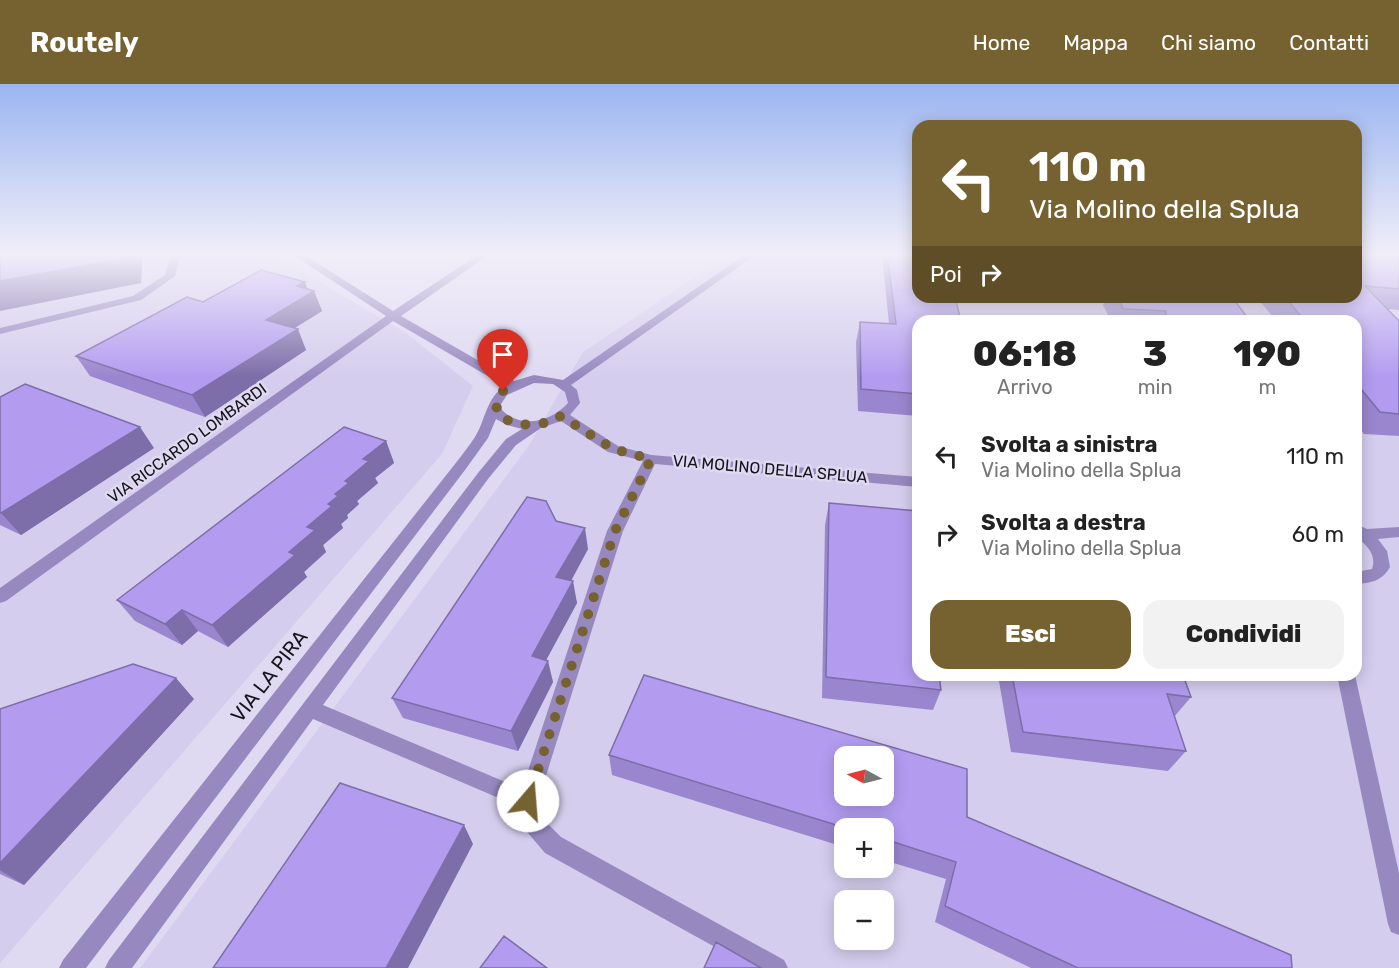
<!DOCTYPE html>
<html lang="it">
<head>
<meta charset="utf-8">
<style>
  :root { --surface:#fff; --page:#f2f2f2; --text:#222; --muted:#767676; --accent:#766130 }
  body { margin:0; font-family:Rubik,sans-serif; background:var(--page); color:var(--text); height:100vh; display:flex; flex-direction:column; font-size:22px; white-space:nowrap }
  * { box-sizing:border-box; margin:0 }
  p { font-size:20px; color:var(--muted) }
  .icon { flex:none; width:33px; height:33px; fill:none; stroke:currentColor; stroke-width:2; stroke-linecap:round; stroke-linejoin:round }
  .map { position:relative; flex:1; overflow:hidden }
  .panel { position:absolute; left:912px; top:231px; width:450px; height:366px; display:flex; flex-direction:column; background:var(--surface); border-radius:18px; box-shadow:0 3px 15px #0003 }
  .panel>* { flex:none }
  .banner { position:absolute; left:912px; top:36px; width:450px; height:183px; border-radius:18px; box-shadow:0 3px 15px #0003; background:#766130; color:#fff; overflow:hidden }
  .needle { width:39px; rotate:277deg }
  .controls { position:absolute; left:834px; top:662px; display:grid; gap:12px }
  .controls a { display:grid; place-items:center; width:60px; height:60px; border-radius:12px; background:var(--surface); box-shadow:0 3px 15px #0003; font-size:30px }
  .pin { position:absolute; display:grid; place-items:center; width:51px; height:51px; color:#fff; margin:-62px -26px; border-radius:50% 50% 50% 0; rotate:-45deg; box-shadow:0 0 6px #0007 }
  .pin .icon { rotate:45deg }
  .me { position:absolute; width:66px; margin:-33px; rotate:18deg; stroke-linejoin:round; filter:drop-shadow(0 0 4px #0008) }
  .turn { display:flex; align-items:center; gap:21px; height:126px; padding:0 18px; font-size:27px }
  .turn .icon { width:78px; height:78px; stroke-width:2.5 }
  .turn b { display:block; font-size:42px; line-height:51px }
  .then { display:flex; align-items:center; height:57px; padding:0 18px; background:#0003; gap:12px; font-size:22px }
  .eta { display:flex; justify-content:space-evenly; align-items:center; height:102px; text-align:center }
  .eta b { font-size:36px; font-weight:800; line-height:42px }
  .button { display:flex; gap:12px; margin-top:auto; padding:12px 18px }
  .button a { flex:1; height:69px; border-radius:18px; background:var(--accent); color:#fff; font-size:24px; font-weight:800; line-height:69px; text-align:center }
  .button a+a { background:var(--page); color:var(--text) }
  ul { padding:0; list-style:none }
  li { display:flex; align-items:center; gap:18px; height:78px; padding:0 18px }
  li div { flex:1 }
  li b { display:block; font-size:22px }
  li em { font-style:normal }
  header { display:flex; align-items:center; gap:36px; box-sizing:border-box; height:84px; padding:0 30px; background:var(--accent); color:#fff }
  header strong { font-size:28px }
  nav { display:flex; gap:33px; margin-inline-start:auto; font-size:21px }
  .map>svg:first-child { display:block }
</style>
</head>
<body>
<header>
<strong>Routely</strong>
<nav><a>Home</a><a>Mappa</a><a>Chi siamo</a><a>Contatti</a></nav>
</header>
<div class="map">
<svg width="1399" height="884" viewBox="0 0 1399 884">
  <rect width="100%" height="100%" fill="#dfdaf2"/>
  <path fill="#d4cded" fill-rule="evenodd" d="M 0,170 L 272,170 L 406,249 L 473,302 L 442,370 L 0,879 Z
    M 730,170 L 918,170 L 918,213 L 1356,213 L 1399,170 L 1399,884 L 140,884 L 528,363 L 583,268 ZM 918,237 L 1356,237 L 1356,591 L 918,591 ZM 844,672 L 884,672 L 884,711 L 844,711 ZM 844,744 L 884,744 L 884,783 L 844,783 ZM 844,816 L 884,816 L 884,855 L 844,855 Z"/>
  <g fill="none" stroke-linecap="round" stroke-linejoin="round">
    <path fill="#9789c0" fill-rule="evenodd" d="M 171,170 L 181,170 L 175,192 L 141,216 L 0,250 L 0,244 L 133,212 L 165,191 Z
      M 292,170 L 303,170 L 393,227 L 479,170 L 490,170 L 401,232 L 514,297 L 534,291 L 563,296 L 746,170 L 757,170 L 571,301 L 577,306 L 580,319 L 570,331 L 618,362 L 651,371 L 918,393 L 918,403 L 655,380 L 623,447 L 538,717 L 544,736 L 561,753 L 784,876 L 788,884 L 753,884 L 545,769 L 528,749 L 520,723 L 313,635 L 132,884 L 105,884 L 109,876 L 478,389 L 506,355 L 522,345 L 507,341 L 496,335 L 488,354 L 465,386 L 86,884 L 59,884 L 63,876 L 455,380 C 462,371 469,362 475,353 C 486,335 486,314 505,302 L 393,237 L 6,517 L 0,519 L 0,504 L 386,232 ZM 534,299 L 553,300 L 565,308 L 568,319 C 551,338 521,345 502,326 L 501,320 L 507,311 ZM 561,337 L 608,368 L 643,377 L 607,447 L 522,705 L 323,621 L 488,395 L 516,361 L 541,344 Z
      M 1356,440 L 1367,445 L 1399,443 L 1399,453 L 1378,455 L 1387,467 L 1390,483 C 1382,497 1371,499 1356,500 L 1356,488 L 1372,485 C 1377,471 1367,461 1356,453 Z
      M 1337,591 L 1355,591 L 1399,789 L 1399,851 L 1391,848 L 1388,840 Z"/>
  </g>
  <path fill="#9a86ce" d="M 882,170 L 918,170 L 918,213 L 1014,213 L 1012,218 L 956,214 L 918,237 L 918,332 L 858,327 L 856,258 L 860,238 L 889,240 Z
    M 1356,170 L 1399,170 L 1399,226 L 1387,225 L 1399,237 L 1399,352 L 1364,350 L 1356,340 L 1356,237 L 1276,237 L 1260,217 L 1234,215 L 1250,237 L 1111,237 L 1103,221 L 1107,213 L 1356,213 Z
    M 307,205 L 314,207 L 322,227 L 295,244 L 306,266 L 205,333 L 90,292 L 76,272 L 203,218 Z
    M 0,313 L 154,364 L 21,451 L 0,441 Z
    M 386,357 L 394,379 L 375,394 L 378,399 L 357,417 L 359,420 L 347,431 L 348,434 L 341,440 L 343,444 L 323,461 L 326,468 L 304,488 L 307,493 L 228,563 L 198,547 L 182,561 L 135,537 L 117,516 Z
    M 829,419 L 941,606 L 933,626 L 822,614 L 825,441 Z
    M 556,437 L 588,465 L 571,497 L 577,519 L 546,576 L 553,598 L 518,667 L 403,634 L 392,614 Z
    M 998,591 L 1183,591 L 1191,613 L 1174,633 L 1186,667 L 1168,687 L 1011,668 Z
    M 194,615 L 24,801 L 0,790 L 0,625 Z
    M 609,671 L 967,733 L 1292,884 L 1031,884 L 935,838 L 946,795 L 884,776 L 884,744 L 844,744 L 844,763 L 612,691 Z"/>
  <path fill="#7d6da8" d="M 127,170 L 143,170 L 141,199 L 0,227 L 0,197 Z
    M 305,198 L 309,210 L 314,207 L 322,227 L 275,256 L 266,236 L 297,202 Z
    M 298,245 L 306,266 L 205,333 L 192,311 Z
    M 140,343 L 154,364 L 21,451 L 1,429 Z
    M 386,357 L 394,379 L 375,394 L 378,399 L 357,417 L 359,420 L 347,431 L 348,434 L 341,440 L 343,444 L 323,461 L 326,468 L 304,488 L 307,493 L 228,563 L 212,541 L 289,468 L 307,443 L 328,420 L 345,397 L 363,375 Z
    M 585,444 L 588,465 L 561,515 L 556,493 Z
    M 573,497 L 577,519 L 537,593 L 532,572 Z
    M 182,526 L 198,547 L 182,561 L 165,540 Z
    M 548,577 L 553,598 L 518,667 L 511,647 Z
    M 176,594 L 194,615 L 24,801 L 0,786 L 0,779 Z
    M 464,741 L 473,760 L 408,884 L 386,884 Z"/>
  <path fill="#b39cf0" stroke="#7d6da8" stroke-width="1.5" fill-rule="evenodd" d="M 0,170 L 127,170 L 127,174 L 0,197 Z
    M 887,170 L 918,170 L 918,213 L 955,213 L 961,237 L 918,237 L 918,310 L 861,305 L 860,238 L 896,240 Z
    M 1356,170 L 1399,170 L 1399,205 L 1365,202 L 1399,237 L 1399,330 L 1380,328 L 1356,299 L 1356,237 L 1305,237 L 1285,213 L 1356,213 Z
    M 261,186 L 305,198 L 297,202 L 314,207 L 266,236 L 298,245 L 192,311 L 76,272 L 187,213 L 203,218 Z
    M 1118,213 L 1232,213 L 1250,237 L 1165,237 L 1166,227 L 1123,225 Z
    M 25,300 L 140,343 L 1,429 L 0,429 L 0,313 Z
    M 344,343 L 386,357 L 363,375 L 369,377 L 345,397 L 349,399 L 335,410 L 338,412 L 328,420 L 332,422 L 307,443 L 315,446 L 289,468 L 295,471 L 212,541 L 182,526 L 165,540 L 117,516 Z
    M 527,413 L 546,417 L 556,437 L 585,444 L 556,493 L 573,497 L 532,572 L 548,577 L 511,647 L 392,614 Z
    M 829,419 L 918,427 L 918,591 L 939,591 L 941,606 L 826,593 Z
    M 133,580 L 176,594 L 0,779 L 0,625 Z
    M 644,591 L 967,685 L 967,733 L 1291,871 L 1292,884 L 1078,884 L 945,822 L 956,778 L 884,755 L 884,744 L 846,744 L 609,671 ZM 844,672 L 884,672 L 884,711 L 844,711 Z
    M 1012,591 L 1183,591 L 1191,613 L 1167,610 L 1186,667 L 1023,648 Z
    M 340,699 L 464,741 L 386,884 L 213,884 Z
    M 504,852 L 547,884 L 480,884 Z
    M 716,858 L 761,884 L 704,884 Z"/>
  <linearGradient id="sky" x2="0" y2="1"><stop stop-color="#9bb5f0"/><stop offset="0.58" stop-color="#f1eef9"/><stop offset="1" stop-color="#f1eef9" stop-opacity="0"/></linearGradient>
  <rect width="1399" height="293" fill="url(#sky)"/>
  <g fill="none" stroke-linecap="round" stroke-linejoin="round">
    <path stroke="#766130" stroke-width="10" stroke-dasharray="0 18" d="M 503,307 C 482,334 517,343 538,340 C 547,339 554,336 561,332 L 613,365 L 651,375 L 615,447 L 528,717"/>
  </g>
  <g text-anchor="middle" dominant-baseline="central" stroke-width="5" stroke-linejoin="round" paint-order="stroke">
    <g font-size="16" fill="#15131b" stroke="#dfdaf2">
      <text transform="translate(187 359) rotate(-36)">VIA RICCARDO LOMBARDI</text>
      <text transform="translate(770 385) rotate(5)">VIA MOLINO DELLA SPLUA</text>
    </g>
    <g font-size="20" fill="#15131b" stroke="#dfdaf2">
      <text transform="translate(269 592) rotate(-52)">VIA LA PIRA</text>
    </g>
  </g>
</svg>
<div class="controls">
<a><svg class="needle" viewBox="-14 -14 28 28"><path d="M0-13l5 13h-10z" fill="#e53935"/><path d="M0 13l5-13h-10z" fill="#767676"/></svg></a>
<a>+</a>
<a>−</a>
</div>
<div class="pin" style="left:503px;top:307px;background:#d93025"><svg class="icon" aria-label="arrive" viewBox="0 0 24 24"><path d="M6 21V4h12l-3 4 3 4H6"/></svg></div>
<svg class="me" style="left:528px;top:717px" viewBox="-20 -20 40 40"><circle r="19" fill="#fff"/><path d="M0-13L10 11 0 6-10 11z" fill="#766130"/></svg>
<div class="banner">
<div class="turn"><svg class="icon" aria-label="left" viewBox="0 0 24 24"><path d="M17 20v-9H6M10 6l-5 5 5 5"/></svg><div><b>110 m</b>Via Molino della Splua</div></div>
<div class="then">Poi<svg class="icon" aria-label="right" viewBox="0 0 24 24"><path d="M7 20v-9h11M14 6l5 5-5 5"/></svg></div>
</div>
<section class="panel">
<div class="eta">
<div><b>06:18</b><p>Arrivo</p></div>
<div><b>3</b><p>min</p></div>
<div><b>190</b><p>m</p></div>
</div>
<ul>
<li><svg class="icon" aria-label="left" viewBox="0 0 24 24"><path d="M17 20v-9H6M10 6l-5 5 5 5"/></svg><div><b>Svolta a sinistra</b><p>Via Molino della Splua</p></div><em>110 m</em></li>
<li><svg class="icon" aria-label="right" viewBox="0 0 24 24"><path d="M7 20v-9h11M14 6l5 5-5 5"/></svg><div><b>Svolta a destra</b><p>Via Molino della Splua</p></div><em>60 m</em></li>
</ul>
<div class="button"><a>Esci</a><a>Condividi</a></div>
</section>
</div>
</body>
</html>
